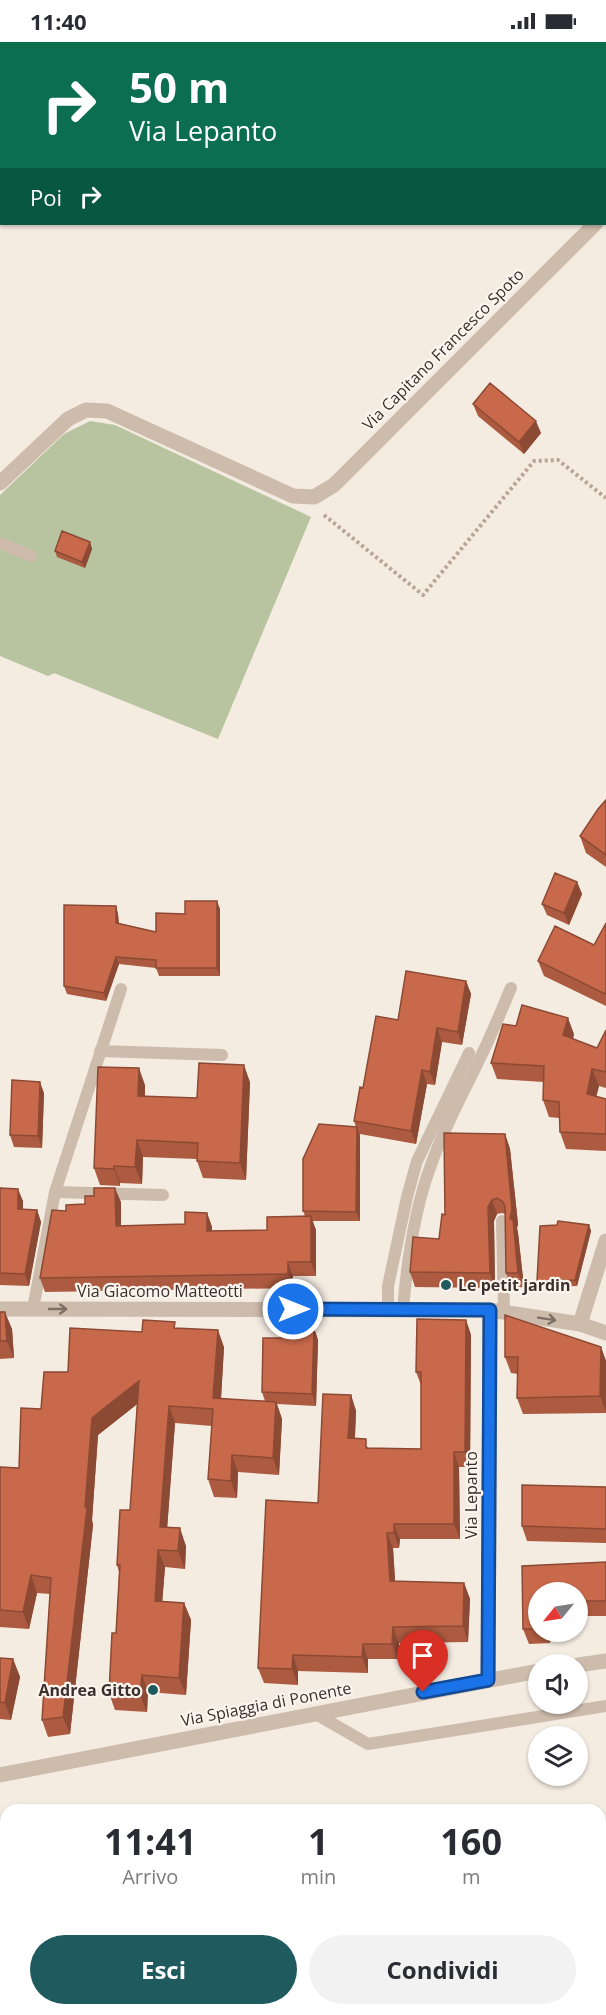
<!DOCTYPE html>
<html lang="it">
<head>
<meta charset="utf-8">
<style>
  :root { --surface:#fff; --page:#f2f2f3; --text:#2b2b33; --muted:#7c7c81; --accent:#1f5a5e }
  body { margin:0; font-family:"Open Sans",sans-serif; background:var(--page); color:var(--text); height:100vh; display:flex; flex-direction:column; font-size:22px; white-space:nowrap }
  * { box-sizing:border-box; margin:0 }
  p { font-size:20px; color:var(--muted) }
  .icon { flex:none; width:33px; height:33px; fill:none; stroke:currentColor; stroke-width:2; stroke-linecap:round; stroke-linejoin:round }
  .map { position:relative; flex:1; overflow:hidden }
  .details { position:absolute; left:0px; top:1762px; width:606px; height:212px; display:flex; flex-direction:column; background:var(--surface); border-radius:18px 18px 0 0; box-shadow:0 2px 4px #0004 }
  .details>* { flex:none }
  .top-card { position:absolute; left:0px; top:0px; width:606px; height:183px; box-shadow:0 2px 4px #0004; background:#0b6e4f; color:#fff; overflow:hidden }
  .needle { width:39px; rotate:240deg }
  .fabs { position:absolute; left:528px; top:1540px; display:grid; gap:12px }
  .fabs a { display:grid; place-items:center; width:60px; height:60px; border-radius:50%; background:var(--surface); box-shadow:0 2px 4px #0004; font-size:30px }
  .pin { position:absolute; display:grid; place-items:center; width:51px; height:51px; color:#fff; margin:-62px -26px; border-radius:50% 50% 50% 0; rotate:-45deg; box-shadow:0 0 6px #0007 }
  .pin .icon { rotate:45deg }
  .me { position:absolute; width:66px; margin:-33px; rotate:90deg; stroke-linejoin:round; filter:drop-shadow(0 0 4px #0008) }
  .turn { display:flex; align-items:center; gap:21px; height:126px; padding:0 30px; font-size:27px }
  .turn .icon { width:78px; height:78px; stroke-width:2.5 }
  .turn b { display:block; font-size:42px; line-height:51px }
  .then { display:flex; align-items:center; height:57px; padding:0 30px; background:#0003; gap:12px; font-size:22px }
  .eta { display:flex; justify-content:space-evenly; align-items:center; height:102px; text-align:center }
  .eta b { font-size:36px; font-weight:700; line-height:42px }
  .action { display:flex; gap:12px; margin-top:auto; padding:12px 30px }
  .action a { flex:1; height:69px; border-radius:36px; background:var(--accent); color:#fff; font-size:24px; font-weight:700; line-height:69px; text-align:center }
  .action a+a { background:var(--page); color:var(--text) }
  .status { display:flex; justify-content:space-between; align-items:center; height:42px; padding:0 30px; background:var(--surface); direction:ltr }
  .status svg { height:16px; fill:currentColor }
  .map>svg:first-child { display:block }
</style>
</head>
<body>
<div class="status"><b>11:40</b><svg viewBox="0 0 49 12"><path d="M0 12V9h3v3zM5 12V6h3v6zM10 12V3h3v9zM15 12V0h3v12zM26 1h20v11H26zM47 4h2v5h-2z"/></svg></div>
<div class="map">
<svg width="606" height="1973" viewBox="0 0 606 1973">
  <rect width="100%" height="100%" fill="#f4ebe1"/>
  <path fill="#b8c4a0" d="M 90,379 L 115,383 L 311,475 L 218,697 L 54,631 L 48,634 L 0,614 L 0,453 L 64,392 Z"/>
  <path fill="#efdcb8" d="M 600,1832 L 606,1832 L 606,1973 L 0,1973 L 0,1920 L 6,1919 L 6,1968 L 600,1968 Z"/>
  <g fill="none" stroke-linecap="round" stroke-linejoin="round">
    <path stroke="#b9a596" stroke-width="4" stroke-dasharray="3 3" stroke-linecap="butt" d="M 324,473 L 423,553 L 534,419 L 558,418 L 606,456"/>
    <path stroke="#cdbbac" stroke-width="12" d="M 0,501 L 31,514
      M 100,1009 L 222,1013
      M 55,1150 L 163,1153
      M 502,1179 L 504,1270
      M 33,1267 L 55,1150 L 121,947
      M 388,1267 L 388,1244 L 407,1155 L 417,1119 L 469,1011
      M 403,1267 C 407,1220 414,1168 431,1123 C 444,1085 464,1050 481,1014 C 492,992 501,969 511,946
      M 314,1671 L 368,1702 L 606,1664"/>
    <path stroke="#cdbbac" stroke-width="15" d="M 604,172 L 606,170
      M 0,441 L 68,377 L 86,368 L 107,369 L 293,454 L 314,455 L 334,443 L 595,182
      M 580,1282 L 606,1199
      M 488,1638 L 490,1268"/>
    <path stroke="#cdbbac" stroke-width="15" d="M 0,1267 L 490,1268 L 580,1282 L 606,1291
      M 578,1623 L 606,1619
      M 0,1733 L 538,1629"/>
  </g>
  <path fill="#ac5a40" d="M 473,362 L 541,391 L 524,412 L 478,374 Z
    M 90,500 L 92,507 L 85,526 L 57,515 L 55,509 Z
    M 606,758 L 606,825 L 586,811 L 580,794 Z
    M 577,840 L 582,852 L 569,883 L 547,873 L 542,862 Z
    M 116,864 L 118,872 L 119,881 L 156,890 L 185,872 L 220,867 L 220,934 L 159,934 L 156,926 L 119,922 L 106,959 L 67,952 L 64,944 Z
    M 606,881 L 606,964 L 544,934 L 538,919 L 594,903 Z
    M 466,939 L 471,952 L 462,1003 L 442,1000 L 435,1043 L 427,1042 L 416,1102 L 360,1092 L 360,1179 L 312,1179 L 316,1188 L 316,1234 L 293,1234 L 293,1246 L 45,1250 L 40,1236 L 66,1169 L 85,1162 L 94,1154 L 121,1160 L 121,1184 L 185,1182 L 207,1171 L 212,1185 L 212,1189 L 267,1188 L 305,1174 L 303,1169 L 356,1085 L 354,1079 L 363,1046 L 398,978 Z
    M 606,988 L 606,1046 L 599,1044 L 596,1054 L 606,1057 L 606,1109 L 566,1107 L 560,1090 L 559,1076 L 549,1075 L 543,1058 L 544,1040 L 497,1037 L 491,1021 L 574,992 L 573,997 L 597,1006 Z
    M 250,1040 L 246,1138 L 203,1136 L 197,1119 L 197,1117 L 143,1115 L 142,1142 L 120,1141 L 120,1144 L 100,1143 L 94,1126 L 145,1043 L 145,1054 L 197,1056 Z
    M 44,1051 L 42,1106 L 14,1105 L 10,1093 Z
    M 505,1092 L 510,1107 L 518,1182 L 517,1186 L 518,1191 L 524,1245 L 512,1246 L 506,1231 L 505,1172 L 502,1171 L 497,1172 L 494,1179 L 495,1246 L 415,1245 L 410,1230 L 439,1197 Z
    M 0,1146 L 23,1159 L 23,1167 L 37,1168 L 41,1180 L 29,1244 L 0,1243 Z
    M 589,1183 L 591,1189 L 577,1244 L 540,1245 L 537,1239 Z
    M 0,1270 L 12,1287 L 14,1316 L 0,1317 Z
    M 466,1278 L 471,1293 L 470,1425 L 459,1425 L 460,1497 L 400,1497 L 399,1506 L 393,1506 L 395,1539 L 464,1541 L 470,1557 L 468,1600 L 399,1601 L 398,1617 L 368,1617 L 368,1631 L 298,1629 L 298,1643 L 264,1641 L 258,1626 L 318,1461 L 351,1353 L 356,1369 L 355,1396 L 369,1406 L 421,1407 L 421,1343 L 416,1330 Z
    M 177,1286 L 224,1305 L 221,1357 L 265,1359 L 262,1350 L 281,1296 L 314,1286 L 318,1298 L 316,1364 L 277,1362 L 282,1377 L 279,1433 L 238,1430 L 237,1456 L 214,1455 L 208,1437 L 212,1384 L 175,1381 L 167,1486 L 186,1504 L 185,1527 L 165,1525 L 162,1560 L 184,1561 L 191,1578 L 186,1653 L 148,1650 L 147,1670 L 115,1668 L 109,1651 L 116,1591 L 119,1530 L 117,1523 L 130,1468 L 137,1362 L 98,1393 L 92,1478 L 93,1483 L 70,1692 L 48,1695 L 42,1678 L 50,1552 L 37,1551 L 29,1587 L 0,1585 L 0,1425 L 19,1426 L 41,1367 L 68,1330 L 142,1290 Z
    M 601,1305 L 606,1319 L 606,1371 L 523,1372 L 517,1356 L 518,1332 L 511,1331 L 505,1315 Z
    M 606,1445 L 606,1501 L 527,1499 L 522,1484 Z
    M 606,1520 L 606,1574 L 583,1574 L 584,1579 L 578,1579 L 578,1551 L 538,1551 L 538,1590 L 551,1590 L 550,1601 L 529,1602 L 523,1587 L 522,1524 Z
    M 0,1616 L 13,1617 L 20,1635 L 11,1678 L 0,1677 Z"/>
  <path fill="#8c4a34" d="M 536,379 L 541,391 L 524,412 L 519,400 Z
    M 90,500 L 92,507 L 85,526 L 82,520 Z
    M 577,840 L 582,852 L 569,883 L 564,871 Z
    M 217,859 L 220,867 L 220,934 L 217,926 Z
    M 116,864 L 118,872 L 119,888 L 116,881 Z
    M 116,915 L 119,922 L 106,959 L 104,951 Z
    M 466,939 L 471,952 L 462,1003 L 458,990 Z
    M 568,976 L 574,992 L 569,1010 L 563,993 Z
    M 437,986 L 442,1000 L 435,1043 L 430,1030 Z
    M 244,1023 L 250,1040 L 246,1138 L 240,1121 Z
    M 139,1026 L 145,1043 L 144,1071 L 138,1054 Z
    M 592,1027 L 599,1044 L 593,1068 L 587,1052 Z
    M 422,1028 L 427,1042 L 416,1102 L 411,1089 Z
    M 40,1040 L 44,1051 L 42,1106 L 38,1094 Z
    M 357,1085 L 360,1095 L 360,1179 L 356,1170 Z
    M 505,1092 L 510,1107 L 518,1182 L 517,1186 L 518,1191 L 524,1245 L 518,1231 L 510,1177 Z
    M 137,1098 L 143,1115 L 142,1142 L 135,1125 Z
    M 114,1124 L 120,1141 L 120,1144 L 114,1127 Z
    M 115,1146 L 121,1160 L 121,1198 L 116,1184 Z
    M 18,1147 L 23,1159 L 23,1179 L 18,1167 Z
    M 492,1158 L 497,1172 L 494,1179 L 495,1246 L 490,1231 L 488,1165 Z
    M 37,1168 L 41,1180 L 29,1244 L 25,1232 Z
    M 207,1171 L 212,1185 L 212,1203 L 207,1189 Z
    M 311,1174 L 316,1188 L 316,1234 L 311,1220 Z
    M 589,1183 L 591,1189 L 577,1244 L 575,1238 Z
    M 288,1220 L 293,1234 L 293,1246 L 288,1232 Z
    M 5,1270 L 12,1287 L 14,1316 L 7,1299 Z
    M 466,1278 L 471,1293 L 470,1425 L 465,1410 Z
    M 314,1286 L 318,1298 L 316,1364 L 312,1352 Z
    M 218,1288 L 224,1305 L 220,1373 L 213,1356 Z
    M 601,1305 L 606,1319 L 606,1370 L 600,1354 Z
    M 139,1339 L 145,1356 L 98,1393 L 92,1478 L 93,1483 L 70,1692 L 63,1675 L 85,1465 L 92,1376 Z
    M 351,1353 L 356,1369 L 354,1412 L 348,1396 Z
    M 276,1360 L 282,1377 L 279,1433 L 273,1416 Z
    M 169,1364 L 175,1381 L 166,1502 L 160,1485 Z
    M 454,1410 L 459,1425 L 460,1497 L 454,1482 Z
    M 232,1413 L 238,1430 L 237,1456 L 231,1439 Z
    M 394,1482 L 400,1497 L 399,1506 L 394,1491 Z
    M 180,1486 L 186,1504 L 185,1527 L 178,1509 Z
    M 387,1491 L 393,1506 L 396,1554 L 390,1539 Z
    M 158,1508 L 165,1525 L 161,1576 L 155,1559 Z
    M 31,1533 L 37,1551 L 29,1587 L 23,1570 Z
    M 464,1541 L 470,1557 L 468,1600 L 463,1584 Z
    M 578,1559 L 583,1574 L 584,1579 L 578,1564 Z
    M 184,1561 L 191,1578 L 186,1653 L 179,1636 Z
    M 393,1585 L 399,1601 L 398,1617 L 392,1602 Z
    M 546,1590 L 551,1590 L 550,1601 Z
    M 363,1602 L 368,1617 L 368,1631 L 362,1615 Z
    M 293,1613 L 298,1629 L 298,1643 L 292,1627 Z
    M 13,1617 L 20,1635 L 11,1678 L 5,1661 Z
    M 142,1633 L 148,1650 L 147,1670 L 140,1653 Z"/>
  <path fill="#c8694b" stroke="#8c4a34" stroke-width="1.5" d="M 606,92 L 606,115 L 604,113 L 604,93 Z
    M 490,341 L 536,379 L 519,400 L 473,362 Z
    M 62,489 L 90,500 L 82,520 L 55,509 Z
    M 606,758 L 606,813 L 580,794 L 598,767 Z
    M 555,831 L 577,840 L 564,871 L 542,862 Z
    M 185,859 L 217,859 L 217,926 L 156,926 L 156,918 L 116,915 L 104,951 L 64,944 L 64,863 L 116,864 L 116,881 L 156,890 L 156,871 L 185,872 Z
    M 606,881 L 606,949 L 605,952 L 538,919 L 555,884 L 594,903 Z
    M 406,929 L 466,939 L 458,990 L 437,986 L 430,1030 L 422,1028 L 411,1089 L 354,1079 L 360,1045 L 363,1046 L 376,974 L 398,978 Z
    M 522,963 L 568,976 L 563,993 L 597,1006 L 606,988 L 606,1030 L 592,1027 L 587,1052 L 606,1057 L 606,1092 L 560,1090 L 559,1060 L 543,1058 L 544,1024 L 491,1021 L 503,982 L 516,984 Z
    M 199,1021 L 244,1023 L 240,1121 L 197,1119 L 198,1101 L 137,1098 L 135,1125 L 114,1124 L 114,1127 L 94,1126 L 98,1025 L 139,1026 L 138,1054 L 197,1056 Z
    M 12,1038 L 40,1040 L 38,1094 L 10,1093 Z
    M 319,1082 L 357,1085 L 356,1170 L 303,1169 L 303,1117 Z
    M 444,1091 L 505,1092 L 512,1167 L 510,1177 L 513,1177 L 518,1231 L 506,1231 L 505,1164 L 503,1160 L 497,1156 L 492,1158 L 488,1165 L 490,1231 L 410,1230 L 413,1195 L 439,1197 L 442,1172 L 445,1173 Z
    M 0,1146 L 18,1147 L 18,1167 L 37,1168 L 25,1232 L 0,1231 Z
    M 94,1146 L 115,1146 L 116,1184 L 185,1182 L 185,1170 L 207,1171 L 207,1189 L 267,1188 L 267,1175 L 311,1174 L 311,1220 L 288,1220 L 288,1232 L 40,1236 L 52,1168 L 66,1169 L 66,1163 L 85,1162 L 85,1154 L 94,1154 Z
    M 558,1179 L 589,1183 L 575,1238 L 537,1239 L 540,1184 L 557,1183 Z
    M 0,1270 L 5,1270 L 7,1299 L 0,1299 Z
    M 505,1273 L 601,1305 L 600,1354 L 517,1356 L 518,1315 L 505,1315 Z
    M 417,1277 L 466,1278 L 465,1410 L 454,1410 L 454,1482 L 394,1482 L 394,1491 L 387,1491 L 390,1539 L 464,1541 L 463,1584 L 393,1585 L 392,1602 L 363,1602 L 362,1615 L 293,1613 L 292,1627 L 258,1626 L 266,1458 L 318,1461 L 323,1352 L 351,1353 L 348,1396 L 366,1397 L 366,1406 L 421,1407 L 421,1330 L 416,1330 Z
    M 143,1278 L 175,1280 L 174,1286 L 218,1288 L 213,1356 L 276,1360 L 273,1416 L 232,1413 L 231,1439 L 208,1437 L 213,1367 L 169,1364 L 160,1485 L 180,1486 L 178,1509 L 158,1508 L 155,1559 L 184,1561 L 179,1636 L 142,1633 L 140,1653 L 109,1651 L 112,1591 L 116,1591 L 120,1523 L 117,1523 L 120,1468 L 130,1468 L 139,1339 L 92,1376 L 85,1465 L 87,1466 L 63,1675 L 42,1678 L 51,1536 L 31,1533 L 23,1570 L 0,1568 L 0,1425 L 19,1426 L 21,1366 L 41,1367 L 44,1330 L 68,1330 L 70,1286 L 142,1290 Z
    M 282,1285 L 314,1286 L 312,1352 L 262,1350 L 263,1296 L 281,1296 Z
    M 522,1443 L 606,1445 L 606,1487 L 522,1484 Z
    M 606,1520 L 606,1559 L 578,1559 L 578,1564 L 578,1551 L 538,1551 L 538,1587 L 523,1587 L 522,1524 Z
    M 0,1616 L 13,1617 L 5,1661 L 0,1660 Z"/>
  <defs><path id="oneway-shaft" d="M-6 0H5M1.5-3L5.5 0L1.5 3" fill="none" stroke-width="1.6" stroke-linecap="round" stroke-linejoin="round" transform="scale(1.5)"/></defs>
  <g stroke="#7d6f65">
    <use href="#oneway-shaft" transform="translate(58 1267)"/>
    <use href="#oneway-shaft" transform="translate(547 1277) rotate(9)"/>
  </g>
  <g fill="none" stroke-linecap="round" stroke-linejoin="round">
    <g stroke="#114b97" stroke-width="15">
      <path id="route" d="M 293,1267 L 490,1268 L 488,1638 L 423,1650"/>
    </g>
    <use href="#route" stroke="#1a73e8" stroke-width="10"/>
  </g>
  <g fill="#1f5a5e" stroke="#fbf5ee" stroke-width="2">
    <circle cx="446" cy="1243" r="6"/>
    <circle cx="153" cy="1648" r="6"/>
  </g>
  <g text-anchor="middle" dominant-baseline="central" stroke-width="4.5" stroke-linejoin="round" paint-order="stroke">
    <g font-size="16" fill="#3b302b" stroke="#fbf5ee">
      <text transform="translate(443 307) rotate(-45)">Via Capitano Francesco Spoto</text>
      <text x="160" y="1249">Via Giacomo Matteotti</text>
      <text transform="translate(471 1453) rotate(-90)">Via Lepanto</text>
      <text transform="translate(266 1662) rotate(-11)">Via Spiaggia di Ponente</text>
    </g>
    <g font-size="16" font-weight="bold" fill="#3b302b" stroke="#fbf5ee" text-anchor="start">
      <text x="458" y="1243">Le petit jardin</text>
      <text x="141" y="1648" text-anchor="end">Andrea Gitto</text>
    </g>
  </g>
</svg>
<div class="fabs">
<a><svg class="needle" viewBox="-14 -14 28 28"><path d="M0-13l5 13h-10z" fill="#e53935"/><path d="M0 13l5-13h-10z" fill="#7c7c81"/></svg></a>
<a><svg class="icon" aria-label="sound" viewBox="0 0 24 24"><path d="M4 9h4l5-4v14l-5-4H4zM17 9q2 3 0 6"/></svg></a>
<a><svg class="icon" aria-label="layers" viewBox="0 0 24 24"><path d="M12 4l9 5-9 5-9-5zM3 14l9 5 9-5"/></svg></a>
</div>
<div class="pin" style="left:423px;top:1650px;background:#d93025"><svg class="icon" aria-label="arrive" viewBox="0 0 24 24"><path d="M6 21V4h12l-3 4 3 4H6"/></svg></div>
<svg class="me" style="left:293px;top:1267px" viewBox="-20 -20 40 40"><circle r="17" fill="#1a73e8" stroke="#fff" stroke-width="3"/><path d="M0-11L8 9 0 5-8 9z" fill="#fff"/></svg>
<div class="top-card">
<div class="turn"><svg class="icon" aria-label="right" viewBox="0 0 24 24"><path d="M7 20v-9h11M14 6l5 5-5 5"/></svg><div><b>50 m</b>Via Lepanto</div></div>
<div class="then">Poi<svg class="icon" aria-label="right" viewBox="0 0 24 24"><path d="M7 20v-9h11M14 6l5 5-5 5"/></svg></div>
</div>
<section class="details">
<div class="eta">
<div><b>11:41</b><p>Arrivo</p></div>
<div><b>1</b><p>min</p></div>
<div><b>160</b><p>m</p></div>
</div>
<div class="action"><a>Esci</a><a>Condividi</a></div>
</section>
</div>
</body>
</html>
